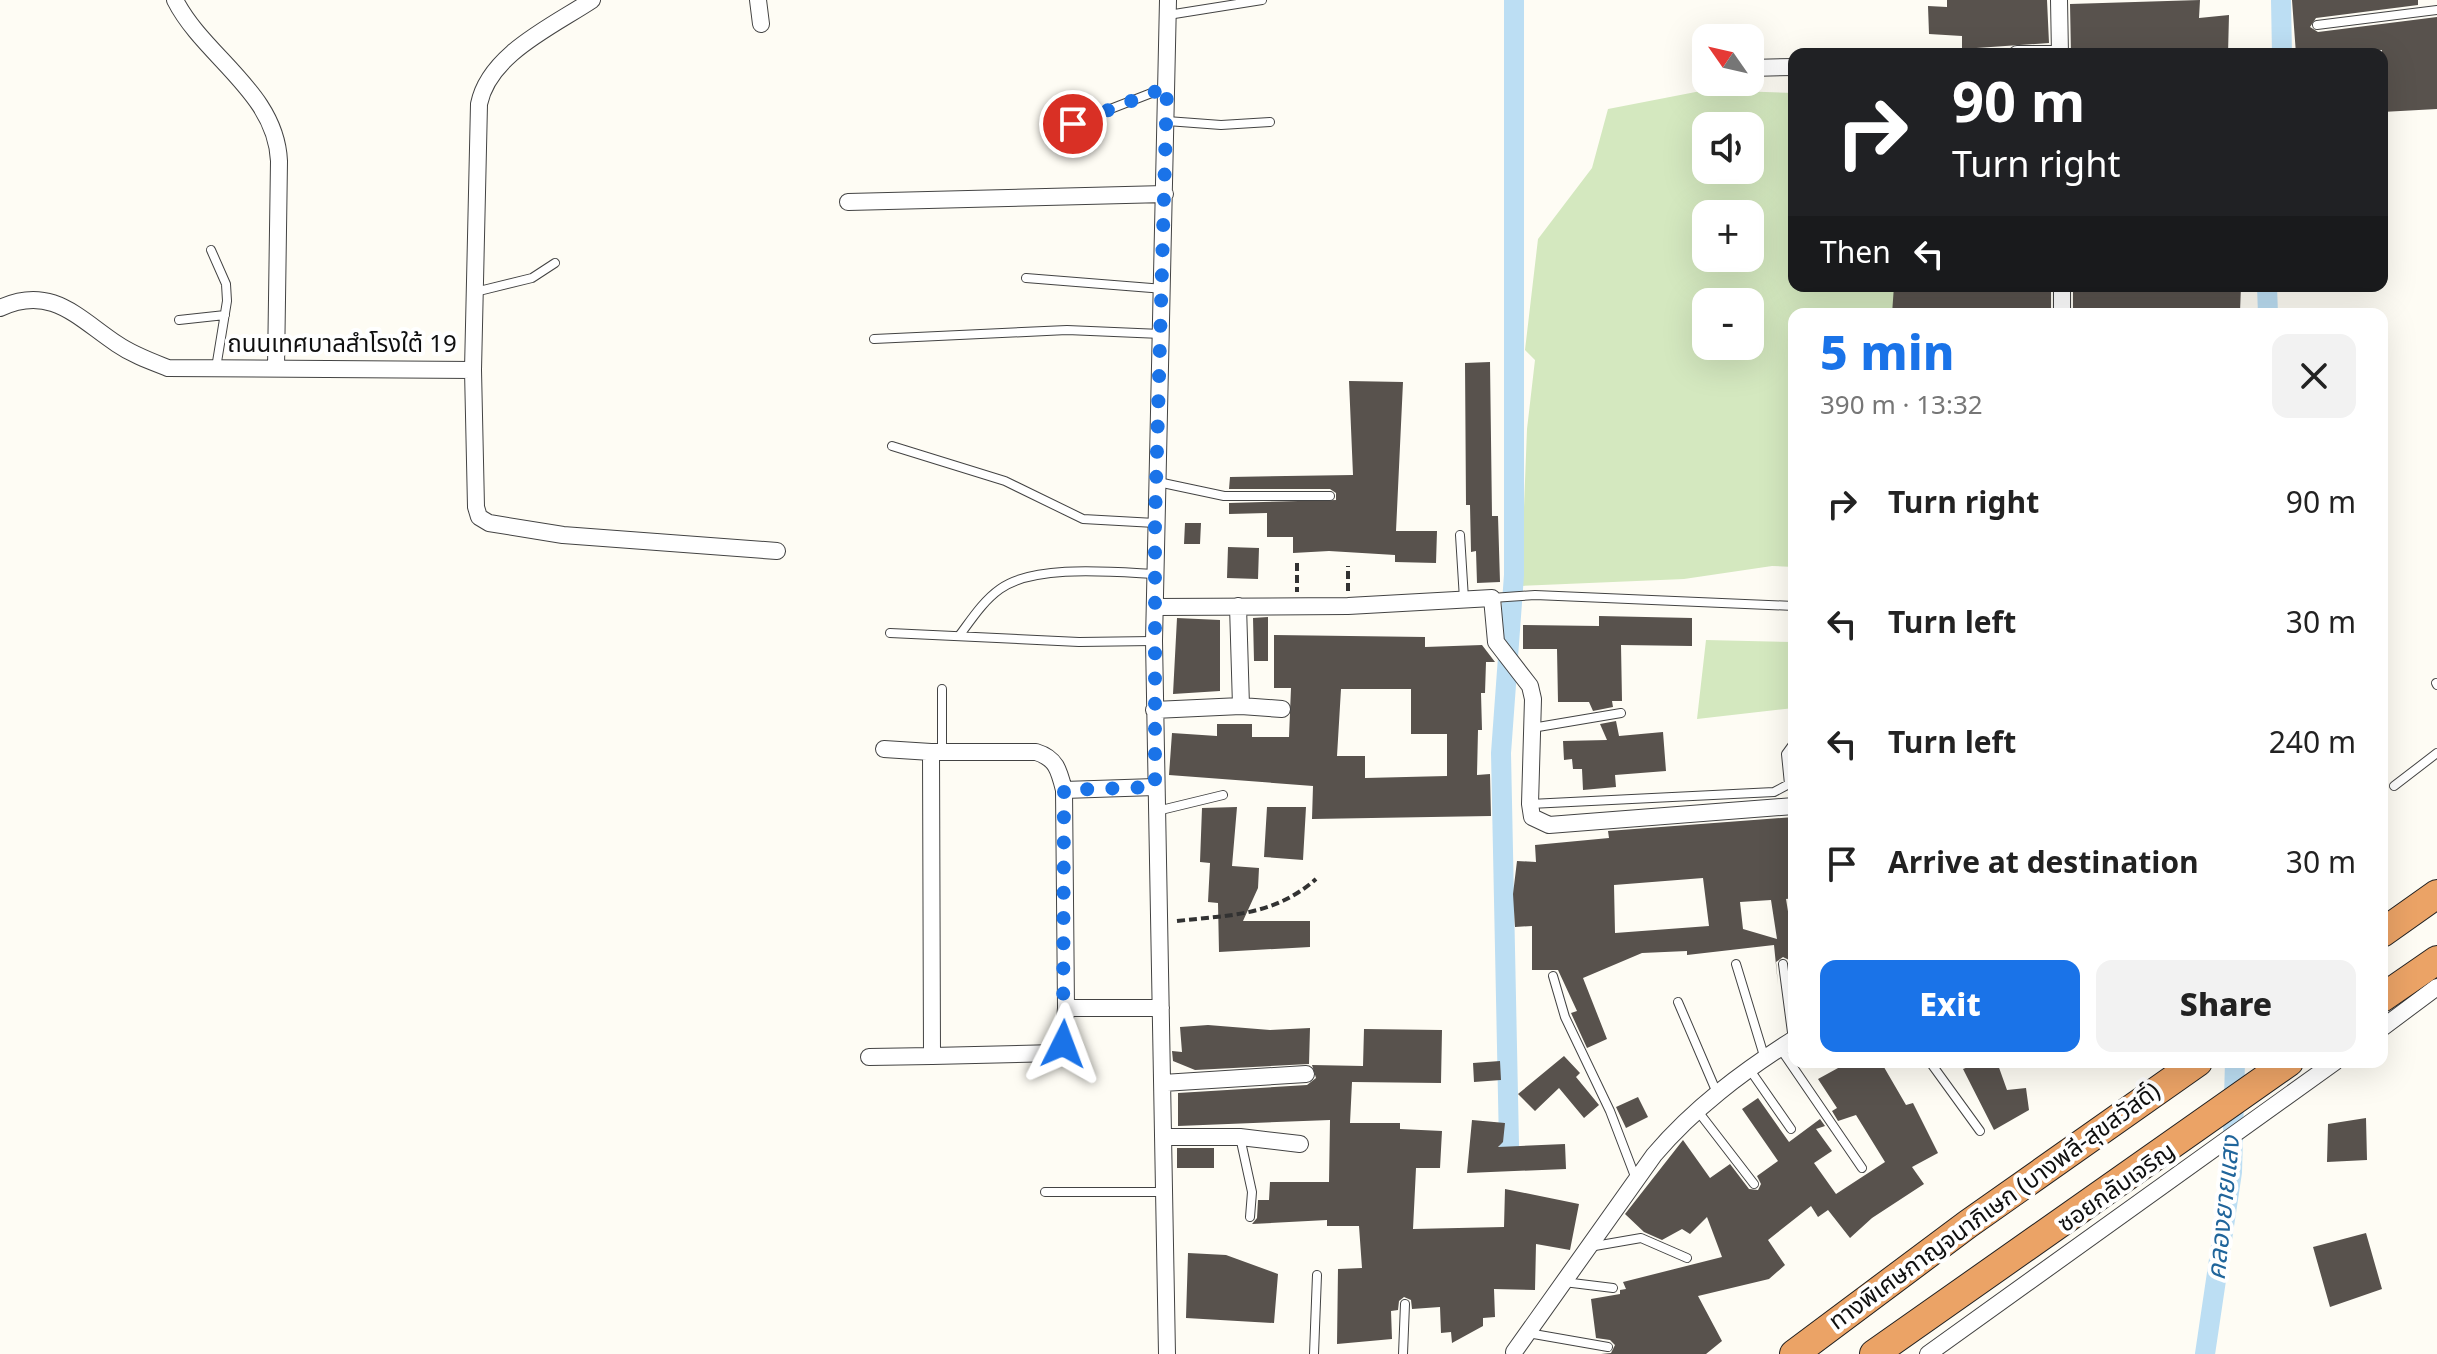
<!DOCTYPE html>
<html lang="en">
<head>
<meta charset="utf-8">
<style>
  :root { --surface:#fff; --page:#f2f2f2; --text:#222; --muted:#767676; --accent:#1a73e8 }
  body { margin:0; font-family:Georgia,"Noto Sans Thai",serif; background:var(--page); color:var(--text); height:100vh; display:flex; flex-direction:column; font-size:30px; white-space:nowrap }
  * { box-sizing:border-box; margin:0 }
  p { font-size:26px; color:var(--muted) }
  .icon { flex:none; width:44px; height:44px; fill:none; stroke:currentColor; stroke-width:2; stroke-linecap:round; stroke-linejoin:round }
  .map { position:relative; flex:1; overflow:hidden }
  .details { position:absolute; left:1788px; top:308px; width:600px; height:760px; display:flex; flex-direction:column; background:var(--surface); border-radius:16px; box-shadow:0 8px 32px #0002 }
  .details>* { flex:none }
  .top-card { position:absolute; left:1788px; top:48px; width:600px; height:244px; border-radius:16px; box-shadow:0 8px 32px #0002; background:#202124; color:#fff; overflow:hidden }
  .needle { width:52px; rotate:304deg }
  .controls { position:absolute; left:1692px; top:24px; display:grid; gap:16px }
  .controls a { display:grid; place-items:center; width:72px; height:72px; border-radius:16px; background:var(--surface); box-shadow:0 8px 32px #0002; font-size:40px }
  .pin { position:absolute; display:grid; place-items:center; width:68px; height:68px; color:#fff; margin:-34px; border:4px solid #fff; border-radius:50%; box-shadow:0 2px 8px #0007 }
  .me { position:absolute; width:88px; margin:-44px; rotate:3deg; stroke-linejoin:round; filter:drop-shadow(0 0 6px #0008) }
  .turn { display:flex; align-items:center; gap:28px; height:168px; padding:0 32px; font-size:36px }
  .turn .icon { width:104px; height:104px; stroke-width:2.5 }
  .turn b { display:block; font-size:56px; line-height:68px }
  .then { display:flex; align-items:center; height:76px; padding:0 32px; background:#0003; gap:16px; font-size:30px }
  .round { display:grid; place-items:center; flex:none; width:84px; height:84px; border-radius:16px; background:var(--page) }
  .overview { display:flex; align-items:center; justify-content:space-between; height:136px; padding:0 32px }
  h1 { font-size:48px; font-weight:800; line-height:60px; color:var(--accent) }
  .cta { display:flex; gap:16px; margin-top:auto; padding:16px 32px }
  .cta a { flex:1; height:92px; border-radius:16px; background:var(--accent); color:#fff; font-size:32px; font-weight:800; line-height:92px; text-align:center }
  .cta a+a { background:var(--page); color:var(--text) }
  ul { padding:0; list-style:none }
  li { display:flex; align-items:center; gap:24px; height:120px; padding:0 32px }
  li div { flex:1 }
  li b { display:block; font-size:30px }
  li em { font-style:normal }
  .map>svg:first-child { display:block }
</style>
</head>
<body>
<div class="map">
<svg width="2437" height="1354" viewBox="0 0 2437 1354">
  <rect width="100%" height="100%" fill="#fefcf4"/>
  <path fill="#d4e8bf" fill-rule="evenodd" d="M 1706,90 L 1794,93 L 1794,286 L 1899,286 L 1900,314 L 1794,314 L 1794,567 L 1772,566 L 1684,579 L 1521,586 L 1527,429 L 1535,360 L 1525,350 L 1538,239 L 1592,168 L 1608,109 ZM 1706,126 L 1750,126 L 1750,170 L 1706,170 ZM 1706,214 L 1750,214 L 1750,258 L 1706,258 ZM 1706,302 L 1750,302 L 1750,346 L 1706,346 Z
    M 1706,640 L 1794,642 L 1794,708 L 1697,719 Z"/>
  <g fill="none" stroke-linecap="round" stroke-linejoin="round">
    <path stroke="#bcdef3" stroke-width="20" d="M 2281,0 L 2282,54
      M 2267,286 L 2268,314
      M 1509,1145 L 1501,753 L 1514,575 L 1514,0
      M 2205,1354 L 2232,1172 L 2235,1062"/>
  </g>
  <path fill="#58524d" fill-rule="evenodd" d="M 1947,0 L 2047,0 L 2049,43 L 1962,49 L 1962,36 L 1929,34 L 1928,6 L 1947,7 Z
    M 2200,0 L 2199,18 L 2229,15 L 2228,54 L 2071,54 L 2070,4 Z
    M 2292,0 L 2418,0 L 2418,5 L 2316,18 L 2310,27 L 2318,32 L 2437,17 L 2437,109 L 2382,112 L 2382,50 L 2296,54 Z
    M 1894,286 L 2051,286 L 2051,314 L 1892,314 Z
    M 2073,286 L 2241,286 L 2240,312 L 2073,314 Z
    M 1490,362 L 1492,516 L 1498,516 L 1500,582 L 1477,583 L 1476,551 L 1471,552 L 1470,505 L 1466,505 L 1465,363 Z
    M 1349,381 L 1403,382 L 1396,531 L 1437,531 L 1436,563 L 1395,562 L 1395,555 L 1329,551 L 1293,553 L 1293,537 L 1267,537 L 1267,513 L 1229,514 L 1229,503 L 1336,500 L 1336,493 L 1330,489 L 1229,489 L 1230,477 L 1353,475 Z
    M 1185,523 L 1201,523 L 1200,544 L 1184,544 Z
    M 1228,547 L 1259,548 L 1258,579 L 1227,578 Z
    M 1599,616 L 1692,618 L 1692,646 L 1621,645 L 1622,701 L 1612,701 L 1613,707 L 1593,711 L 1589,702 L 1558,702 L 1557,649 L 1523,649 L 1523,625 L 1599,626 Z
    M 1268,617 L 1268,661 L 1254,661 L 1253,618 Z
    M 1177,618 L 1220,620 L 1220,691 L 1173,694 Z
    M 1274,635 L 1425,637 L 1425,647 L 1482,645 L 1495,662 L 1486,662 L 1485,693 L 1481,693 L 1482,730 L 1478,730 L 1477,775 L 1490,774 L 1491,816 L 1312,819 L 1313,786 L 1169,775 L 1172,733 L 1217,736 L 1217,724 L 1252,724 L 1252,737 L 1289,737 L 1291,688 L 1274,688 ZM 1341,689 L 1411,689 L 1411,734 L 1447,734 L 1447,776 L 1365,778 L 1365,756 L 1337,756 Z
    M 1616,721 L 1619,736 L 1663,732 L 1666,771 L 1615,775 L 1616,787 L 1583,790 L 1582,769 L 1573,769 L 1572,759 L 1564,760 L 1563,741 L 1607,740 L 1600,724 Z
    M 1237,807 L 1232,866 L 1259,868 L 1258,888 L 1243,921 L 1310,921 L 1310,947 L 1219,952 L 1218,903 L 1208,902 L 1210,863 L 1200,862 L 1202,808 Z
    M 1267,807 L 1306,807 L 1303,860 L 1264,857 Z
    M 1794,817 L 1794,898 L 1786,899 L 1792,936 L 1794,983 L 1789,960 L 1783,957 L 1776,962 L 1778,985 L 1774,945 L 1687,955 L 1687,951 L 1642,953 L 1583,978 L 1607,1039 L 1587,1048 L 1571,1013 L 1577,1011 L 1558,970 L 1532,970 L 1532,926 L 1515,927 L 1513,894 L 1517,861 L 1536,862 L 1535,845 L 1609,838 L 1608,831 ZM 1703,878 L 1709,926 L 1615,933 L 1614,885 ZM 1771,900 L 1777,939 L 1743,929 L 1740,902 Z
    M 1208,1025 L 1270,1030 L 1310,1028 L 1309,1064 L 1195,1070 L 1173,1061 L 1172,1051 L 1182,1052 L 1180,1027 Z
    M 1364,1029 L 1442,1030 L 1441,1083 L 1352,1082 L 1350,1123 L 1400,1123 L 1400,1129 L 1442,1131 L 1440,1168 L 1416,1168 L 1413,1229 L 1504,1227 L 1505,1189 L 1579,1204 L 1570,1250 L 1536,1244 L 1535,1290 L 1494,1289 L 1495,1317 L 1483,1318 L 1483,1326 L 1452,1343 L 1451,1332 L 1441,1333 L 1440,1307 L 1412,1309 L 1411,1300 L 1404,1297 L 1399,1301 L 1398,1310 L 1391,1311 L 1392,1339 L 1337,1344 L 1338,1269 L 1362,1268 L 1359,1226 L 1327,1226 L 1327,1220 L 1252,1224 L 1257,1218 L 1258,1200 L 1269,1200 L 1270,1182 L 1329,1182 L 1330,1120 L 1178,1126 L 1178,1093 L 1307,1085 L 1316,1078 L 1312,1065 L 1363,1066 Z
    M 1564,1056 L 1580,1073 L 1576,1077 L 1599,1105 L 1584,1118 L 1559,1088 L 1535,1111 L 1518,1094 Z
    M 1500,1061 L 1501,1080 L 1474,1082 L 1473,1063 Z
    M 1849,1062 L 1881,1062 L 1906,1105 L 1913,1103 L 1938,1153 L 1912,1167 L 1924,1184 L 1872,1218 L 1850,1238 L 1828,1210 L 1818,1217 L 1811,1206 L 1768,1240 L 1785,1265 L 1769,1279 L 1698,1296 L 1722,1341 L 1706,1354 L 1601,1354 L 1611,1353 L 1615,1345 L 1610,1340 L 1596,1338 L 1591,1299 L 1620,1294 L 1620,1290 L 1626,1289 L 1623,1282 L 1722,1257 L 1707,1217 L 1690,1234 L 1682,1229 L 1662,1240 L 1644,1232 L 1625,1214 L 1683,1140 L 1710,1178 L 1730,1164 L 1749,1189 L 1758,1190 L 1761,1184 L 1757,1176 L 1778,1161 L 1742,1109 L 1758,1098 L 1789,1142 L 1820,1119 L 1825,1126 L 1816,1129 L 1832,1151 L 1814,1163 L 1836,1194 L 1885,1162 L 1856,1115 L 1838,1121 L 1832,1111 L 1837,1108 L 1818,1079 Z
    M 1981,1062 L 1997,1062 L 2007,1090 L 2026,1088 L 2029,1110 L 1994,1130 L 1963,1069 Z
    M 1638,1097 L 1648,1117 L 1626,1128 L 1616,1107 Z
    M 2366,1118 L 2367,1160 L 2327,1162 L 2328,1124 Z
    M 1472,1120 L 1505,1123 L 1503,1142 L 1498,1147 L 1565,1144 L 1566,1169 L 1467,1173 Z
    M 1177,1148 L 1214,1148 L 1214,1168 L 1177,1168 Z
    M 2366,1233 L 2382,1289 L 2330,1307 L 2313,1247 Z
    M 1188,1253 L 1226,1255 L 1278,1274 L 1274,1323 L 1186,1318 Z"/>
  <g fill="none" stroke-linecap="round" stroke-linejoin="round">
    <g stroke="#434343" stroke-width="10">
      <path id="lane" d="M 1168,15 L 1262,0
        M 2317,25 L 2437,10
        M 1167,121 L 1221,125 L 1270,122
        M 1046,134 L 1167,87
        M 211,250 L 226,284 L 227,301 L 216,368
        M 1026,278 L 1164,289
        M 475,292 L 532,278 L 555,263
        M 179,320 L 225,315
        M 874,339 L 1067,330 L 1161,334
        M 892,446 L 1005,481 L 1083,519 L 1155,523
        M 1158,482 L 1224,496 L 1330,496
        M 1460,535 L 1464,599
        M 1492,598 L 1535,595 L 1794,606
        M 890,633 L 1079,642 L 1153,641
        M 959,636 C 971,620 983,601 1000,589 C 1034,564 1114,572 1155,574
        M 2436,683 L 2437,685
        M 942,689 L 942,751
        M 1532,728 L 1621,713
        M 2394,786 L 2437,753
        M 1530,804 L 1774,792 L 1789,784 L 1786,754 L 1794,743
        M 1157,811 L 1223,795
        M 1736,964 L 1765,1059
        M 1783,964 L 1793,1040
        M 1553,976 L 1565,1017 L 1610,1111 L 1636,1179
        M 1678,1002 L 1717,1093
        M 1780,1048 L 1862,1168
        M 1930,1062 L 1980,1131
        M 1750,1070 L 1791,1129
        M 1697,1110 L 1754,1184
        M 1240,1137 L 1252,1192 L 1250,1217
        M 1045,1192 L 1164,1192
        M 1589,1247 L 1641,1238 L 1687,1258
        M 1564,1282 L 1613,1288
        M 1528,1333 L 1608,1347
        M 1314,1354 L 1317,1275
        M 1403,1354 L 1405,1304"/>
    </g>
    <g stroke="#434343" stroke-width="18">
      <path id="street" d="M 175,0 C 204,57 276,92 279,161 L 276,368
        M 758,0 L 761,24
        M 2017,54 L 2060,54 L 2059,0
        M 1750,68 L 1794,67
        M 848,202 L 1165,194
        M 2062,286 L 2062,314
        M 0,308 C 51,284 78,318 117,344 C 133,355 150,361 168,368 L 473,370 L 479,104 C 489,54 553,26 592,0
        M 473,370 L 476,507 L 479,517 L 489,523 L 563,535 L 777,551
        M 1238,606 L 1241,706
        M 1155,607 L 1348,606 L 1492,598 L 1496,642 L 1530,686 L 1533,699 L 1530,804 L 1532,817 L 1549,825 L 1794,806
        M 1154,710 L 1241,706 L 1282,709
        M 884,749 L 931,752
        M 931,752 L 1036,752 C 1056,758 1059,770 1064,790 L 1066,1008 L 1063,1044 L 1057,1053 L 932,1056 Z
        M 1064,790 L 1155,787
        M 1066,1008 L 1161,1008
        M 2382,1028 L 2437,987
        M 869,1057 L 932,1056
        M 1163,1083 L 1306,1074
        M 1163,1137 L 1240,1137 L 1300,1144
        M 1514,1352 L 1654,1155 C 1694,1108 1742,1072 1794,1039
        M 1167,1354 L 1154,641 L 1168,0
        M 1928,1354 L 2335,1062"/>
    </g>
    <g stroke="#212121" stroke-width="30">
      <path id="highway" d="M 2382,933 L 2437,894
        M 2382,998 L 2437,960
        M 1794,1354 L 1968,1224 L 2198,1062
        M 1874,1354 L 2289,1062"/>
    </g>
    <path stroke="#323232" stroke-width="4" stroke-dasharray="8 4" stroke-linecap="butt" d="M 1297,563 L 1297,592
      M 1348,591 L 1348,566
      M 1177,921 C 1230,915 1274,916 1316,879"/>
    <use href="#lane" stroke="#fff" stroke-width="8"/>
    <use href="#street" stroke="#fff" stroke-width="16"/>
    <use href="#highway" stroke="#eba366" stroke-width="28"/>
  </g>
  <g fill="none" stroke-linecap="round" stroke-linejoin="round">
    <path stroke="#1a73e8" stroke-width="14" stroke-dasharray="0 25.2" d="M 1063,1044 L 1064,790 L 1155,787 L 1155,523 L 1167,87 L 1073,124"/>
  </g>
  <g text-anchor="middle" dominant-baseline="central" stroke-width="8" stroke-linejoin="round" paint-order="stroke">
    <g font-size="24" fill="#101010" stroke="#fff">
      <text x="342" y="345">ถนนเทศบาลสำโรงใต้ 19</text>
      <text transform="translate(2117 1188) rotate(-35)">ซอยกลับเจริญ</text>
      <text transform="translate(1995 1207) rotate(-36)">ทางพิเศษกาญจนาภิเษก (บางพลี-สุขสวัสดิ์)</text>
    </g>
    <g font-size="26" font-style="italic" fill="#20659b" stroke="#fff">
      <text transform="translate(2224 1208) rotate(-84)">คลองยายแสง</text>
    </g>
  </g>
</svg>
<div class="controls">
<a><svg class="needle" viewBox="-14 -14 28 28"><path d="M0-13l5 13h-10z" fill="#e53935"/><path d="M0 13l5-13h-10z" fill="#767676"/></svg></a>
<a><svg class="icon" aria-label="sound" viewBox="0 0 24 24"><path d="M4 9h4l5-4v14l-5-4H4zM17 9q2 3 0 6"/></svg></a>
<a>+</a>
<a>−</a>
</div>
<div class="pin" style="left:1073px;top:124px;background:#d93025"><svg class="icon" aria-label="arrive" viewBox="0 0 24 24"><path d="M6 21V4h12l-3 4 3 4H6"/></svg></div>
<svg class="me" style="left:1063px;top:1044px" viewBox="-20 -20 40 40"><path d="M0-17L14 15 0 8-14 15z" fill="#1a73e8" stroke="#fff" stroke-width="4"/></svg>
<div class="top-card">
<div class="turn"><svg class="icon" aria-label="right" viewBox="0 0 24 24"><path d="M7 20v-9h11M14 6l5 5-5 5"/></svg><div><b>90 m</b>Turn right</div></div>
<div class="then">Then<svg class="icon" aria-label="left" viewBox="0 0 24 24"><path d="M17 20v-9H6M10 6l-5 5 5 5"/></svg></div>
</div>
<section class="details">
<div class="overview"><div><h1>5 min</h1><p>390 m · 13:32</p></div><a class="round"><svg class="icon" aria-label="close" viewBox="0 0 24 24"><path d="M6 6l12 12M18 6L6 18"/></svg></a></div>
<ul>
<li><svg class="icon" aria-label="right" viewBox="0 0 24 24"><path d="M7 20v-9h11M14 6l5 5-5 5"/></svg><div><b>Turn right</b></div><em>90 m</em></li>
<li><svg class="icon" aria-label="left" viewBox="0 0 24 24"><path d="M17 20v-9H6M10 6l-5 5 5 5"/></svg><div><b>Turn left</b></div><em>30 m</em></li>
<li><svg class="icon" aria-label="left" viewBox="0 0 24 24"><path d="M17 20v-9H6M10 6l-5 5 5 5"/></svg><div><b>Turn left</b></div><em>240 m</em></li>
<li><svg class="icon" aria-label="arrive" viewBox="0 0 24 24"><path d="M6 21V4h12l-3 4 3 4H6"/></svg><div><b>Arrive at destination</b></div><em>30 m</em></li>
</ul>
<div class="cta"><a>Exit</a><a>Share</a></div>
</section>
</div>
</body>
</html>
